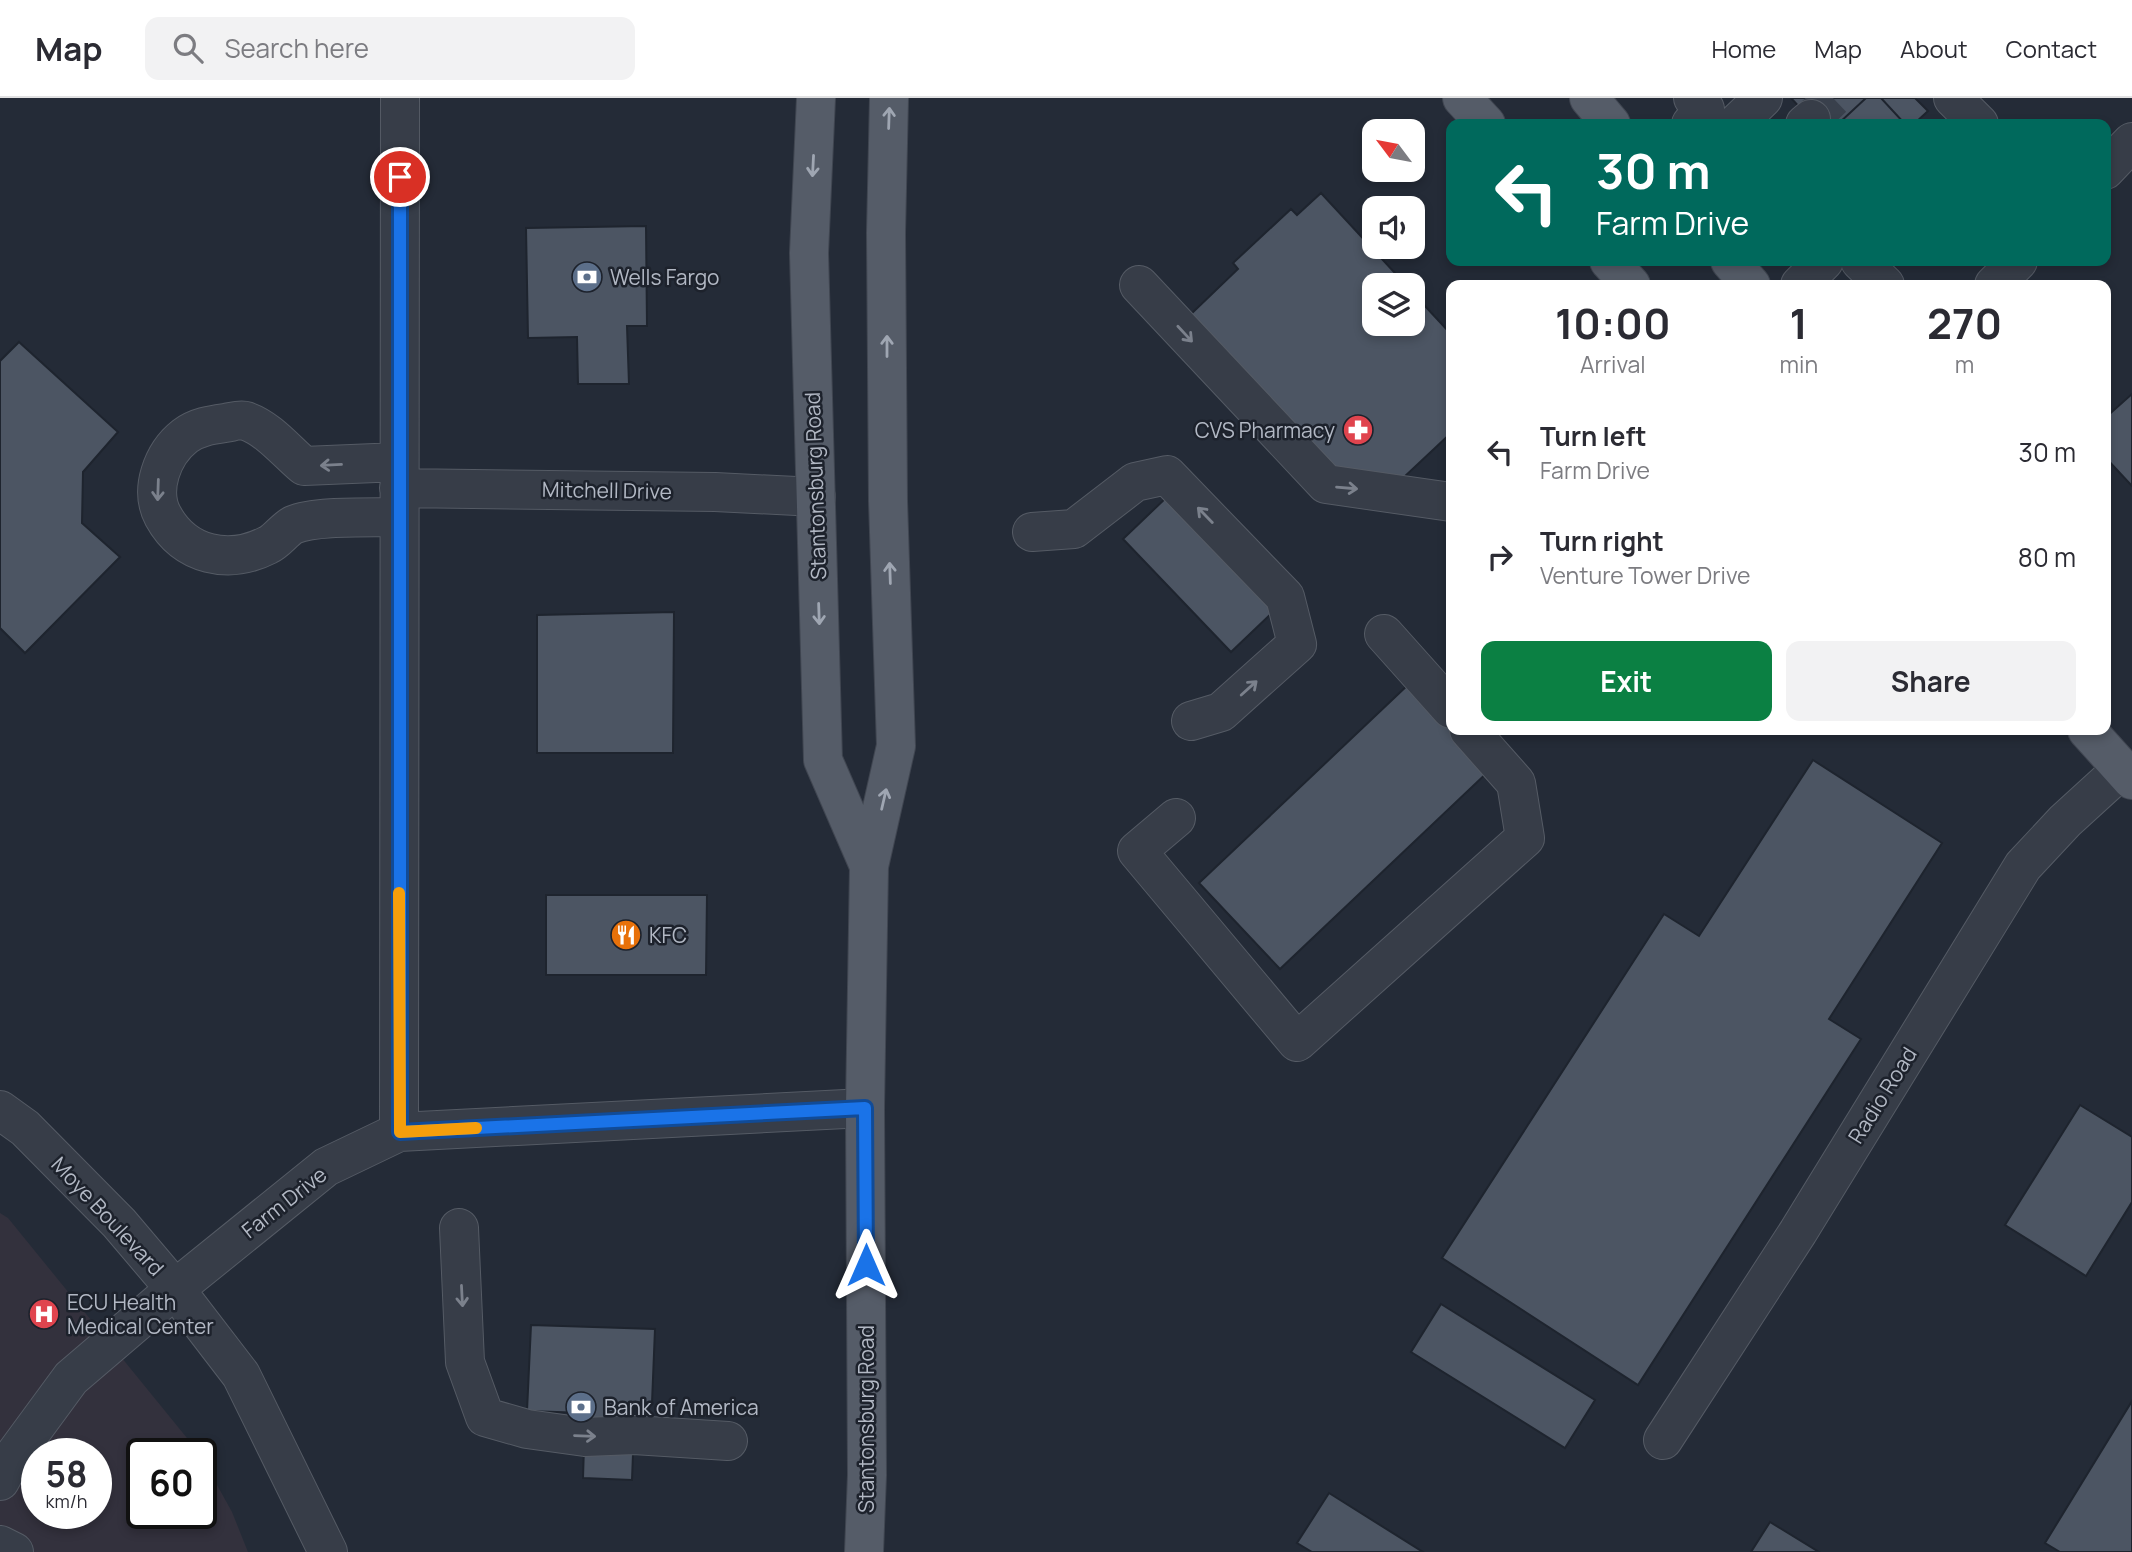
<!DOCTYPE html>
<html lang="en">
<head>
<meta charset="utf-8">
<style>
  :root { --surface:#fff; --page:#f2f2f3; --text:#2b2b33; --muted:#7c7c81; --line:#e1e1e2; --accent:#0b8043 }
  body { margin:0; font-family:Manrope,sans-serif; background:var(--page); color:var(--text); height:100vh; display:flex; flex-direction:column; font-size:26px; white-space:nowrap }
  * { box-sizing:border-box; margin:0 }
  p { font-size:23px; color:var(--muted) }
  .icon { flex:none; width:38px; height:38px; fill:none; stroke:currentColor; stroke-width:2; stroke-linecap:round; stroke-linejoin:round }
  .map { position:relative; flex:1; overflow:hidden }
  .sheet { position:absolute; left:1446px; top:182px; width:665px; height:455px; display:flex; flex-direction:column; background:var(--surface); border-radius:14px; box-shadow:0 4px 10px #0003 }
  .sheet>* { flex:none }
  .banner { position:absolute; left:1446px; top:21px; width:665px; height:147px; border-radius:14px; box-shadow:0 4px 10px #0003; background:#00695c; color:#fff; overflow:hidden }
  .needle { width:46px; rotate:302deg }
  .tools { position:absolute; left:1362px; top:21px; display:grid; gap:14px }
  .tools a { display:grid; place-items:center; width:63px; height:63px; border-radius:14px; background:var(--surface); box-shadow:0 4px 10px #0003; font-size:35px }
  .speed { position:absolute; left:21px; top:1340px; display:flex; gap:14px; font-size:35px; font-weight:700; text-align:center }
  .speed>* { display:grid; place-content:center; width:91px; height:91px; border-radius:50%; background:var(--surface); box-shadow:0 4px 10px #0003; line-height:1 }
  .speed small { font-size:18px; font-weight:400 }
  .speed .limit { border:4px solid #111; border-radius:10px; background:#fff; color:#111 }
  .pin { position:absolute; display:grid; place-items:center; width:60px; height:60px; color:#fff; margin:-30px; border:4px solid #fff; border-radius:50%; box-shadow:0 2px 7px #0007 }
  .me { position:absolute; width:77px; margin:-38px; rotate:0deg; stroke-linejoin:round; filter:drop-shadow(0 0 5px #0008) }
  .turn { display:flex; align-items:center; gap:24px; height:147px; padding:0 35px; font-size:32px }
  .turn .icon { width:91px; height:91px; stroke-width:2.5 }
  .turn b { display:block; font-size:49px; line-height:60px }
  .eta { display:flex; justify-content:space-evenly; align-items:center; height:119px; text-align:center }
  .eta b { font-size:42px; font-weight:700; line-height:49px }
  .cta { display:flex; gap:14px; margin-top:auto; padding:14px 35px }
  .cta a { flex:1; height:80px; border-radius:14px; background:var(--accent); color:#fff; font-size:28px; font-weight:700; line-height:80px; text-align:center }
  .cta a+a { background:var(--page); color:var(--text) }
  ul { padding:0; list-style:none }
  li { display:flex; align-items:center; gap:21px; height:105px; padding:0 35px }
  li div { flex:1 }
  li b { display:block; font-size:26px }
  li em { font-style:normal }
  header { display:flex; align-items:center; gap:42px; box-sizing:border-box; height:98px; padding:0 35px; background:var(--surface); border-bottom:2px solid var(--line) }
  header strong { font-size:33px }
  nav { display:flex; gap:38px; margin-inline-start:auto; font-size:24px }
  .search { width:490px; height:63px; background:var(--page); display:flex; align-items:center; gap:18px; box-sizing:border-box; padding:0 24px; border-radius:14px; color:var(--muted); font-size:26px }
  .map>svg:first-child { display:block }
</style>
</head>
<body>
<header>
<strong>Map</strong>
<div class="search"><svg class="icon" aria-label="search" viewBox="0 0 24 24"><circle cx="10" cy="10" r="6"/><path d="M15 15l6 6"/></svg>Search here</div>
<nav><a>Home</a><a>Map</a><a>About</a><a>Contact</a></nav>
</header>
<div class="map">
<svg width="2132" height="1454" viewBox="0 0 2132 1454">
  <rect width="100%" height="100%" fill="#242b37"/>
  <path fill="#33313d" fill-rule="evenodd" d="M 0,1115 L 8,1120 L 200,1356 L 142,1356 L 142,1416 L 201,1416 L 201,1358 L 232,1414 L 248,1454 L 0,1454 ZM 37,1356 L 96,1356 L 96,1416 L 37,1416 Z"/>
  <path fill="#4c5563" stroke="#1e242e" stroke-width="2" d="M 1791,0 L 1881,0 L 1905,26 L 1815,26 Z
    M 1866,0 L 1915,0 L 1928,13 L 1914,26 L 1838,26 Z
    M 1321,95 L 1406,187 L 1374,187 L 1374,226 L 1412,226 L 1412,194 L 1451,236 L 1451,335 L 1402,381 L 1366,404 L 1190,217 L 1238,171 L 1233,165 L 1291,111 L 1297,117 Z
    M 646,128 L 647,228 L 627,228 L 629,286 L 578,286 L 577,239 L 528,240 L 526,130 Z
    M 19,244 L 118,334 L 83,374 L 82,425 L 120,459 L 25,555 L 0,530 L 0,263 Z
    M 2132,296 L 2132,388 L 2105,359 L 2105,320 Z
    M 1169,397 L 1277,510 L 1231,554 L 1123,441 Z
    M 674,514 L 673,655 L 537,655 L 537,517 Z
    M 1411,584 L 1492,670 L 1280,871 L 1199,785 Z
    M 1813,662 L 1942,745 L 1829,921 L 1861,941 L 1638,1287 L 1442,1160 L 1664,816 L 1699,838 Z
    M 546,797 L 707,797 L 706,877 L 546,877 Z
    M 2080,1007 L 2132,1039 L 2132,1104 L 2086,1178 L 2005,1127 Z
    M 1441,1206 L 1595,1302 L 1565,1350 L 1411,1254 Z
    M 531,1227 L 655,1231 L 652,1305 L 635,1304 L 632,1382 L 583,1380 L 585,1315 L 527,1313 Z
    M 2132,1303 L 2132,1454 L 2060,1454 L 2045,1445 Z
    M 1329,1395 L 1423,1454 L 1312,1454 L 1297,1445 Z
    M 1770,1424 L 1819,1454 L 1751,1454 Z"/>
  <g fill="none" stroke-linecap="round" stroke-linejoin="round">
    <path stroke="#39404c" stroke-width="38" stroke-dasharray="38 19" stroke-linecap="butt" d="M 1811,21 L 1833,0"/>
    <g stroke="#555b65" stroke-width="40">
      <path id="minor" d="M 1953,0 L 1979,26
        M 1691,26 L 1705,11 L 1693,0
        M 1736,26 L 1763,0
        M 1805,26 L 1811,21
        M 2105,72 L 2132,44
        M 1860,163 L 1885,187
        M 1139,187 L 1326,386 L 1451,404
        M 1800,187 L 1824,163
        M 1994,187 L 2018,163
        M 399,390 L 715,394 L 816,399
        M 399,419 C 372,420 317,417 293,427 C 284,432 277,443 268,447 C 229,467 185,458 163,418 C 149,392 162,356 185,338 C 197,329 211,327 225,325 C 232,324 240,321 246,323 C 269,331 286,353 304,368 L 399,364
        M 1032,434 L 1074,431 L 1135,384 L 1167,377 L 1285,499 L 1297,546 L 1221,614 L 1191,623
        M 1384,536 L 1451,611
        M 1176,720 L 1137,753 L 1297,944 L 1525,740 L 1516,685 L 1469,632
        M 0,1012 L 25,1030 L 119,1125 L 175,1191 L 241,1277 L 328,1454
        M 399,1034 L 400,0
        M 459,1130 L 465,1264 L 485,1319 L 527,1331 L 585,1339 L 634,1337 L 728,1343
        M 1663,1342 L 1798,1134 L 2023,768 L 2065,723 L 2122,671
        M 0,1383 L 13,1359 L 71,1280 L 175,1191 L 326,1069 L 399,1034 L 865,1010
        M 0,1447 L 14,1454"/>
    </g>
    <g stroke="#404651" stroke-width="40">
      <path id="major" d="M 816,0 L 809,155 L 823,662 L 869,768
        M 1462,0 L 1486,26
        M 1589,0 L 1611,26
        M 1609,163 L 1631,187
        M 1730,163 L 1751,187
        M 2087,632 L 2132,682
        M 864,1454 L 867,1377 L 865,1010 L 869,768 L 896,648 L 888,403 L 886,135 L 889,0"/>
    </g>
    <use href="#minor" stroke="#373d48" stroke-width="38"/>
    <use href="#major" stroke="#555c68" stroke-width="38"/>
  </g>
  <defs><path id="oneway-shaft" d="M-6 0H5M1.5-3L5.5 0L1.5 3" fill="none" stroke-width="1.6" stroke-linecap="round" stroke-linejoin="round" transform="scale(1.75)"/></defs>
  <g stroke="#9fa6b2">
    <use href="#oneway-shaft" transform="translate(889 20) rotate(-88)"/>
    <use href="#oneway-shaft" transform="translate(813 68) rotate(93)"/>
    <use href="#oneway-shaft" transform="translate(887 248) rotate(-90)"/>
    <use href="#oneway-shaft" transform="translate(890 475) rotate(-92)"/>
    <use href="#oneway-shaft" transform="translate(819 516) rotate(88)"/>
    <use href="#oneway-shaft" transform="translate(884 701) rotate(-77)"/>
  </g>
  <g stroke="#7b818c">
    <use href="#oneway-shaft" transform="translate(1185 236) rotate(47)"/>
    <use href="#oneway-shaft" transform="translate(331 367) rotate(177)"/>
    <use href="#oneway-shaft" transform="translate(1347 390) rotate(5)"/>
    <use href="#oneway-shaft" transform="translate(158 392) rotate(92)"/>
    <use href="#oneway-shaft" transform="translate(1205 417) rotate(-134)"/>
    <use href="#oneway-shaft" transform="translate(1249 590) rotate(-42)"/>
    <use href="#oneway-shaft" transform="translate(462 1198) rotate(87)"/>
    <use href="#oneway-shaft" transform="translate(585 1338) rotate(2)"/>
  </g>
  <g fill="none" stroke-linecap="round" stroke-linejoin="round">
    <g stroke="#114b97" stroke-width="18">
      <path id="route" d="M 400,79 L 400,1034 L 865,1010 L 866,1167"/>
    </g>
    <use href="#route" stroke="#1a73e8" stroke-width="12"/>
    <path stroke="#f59e0b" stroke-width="12" d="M 399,795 L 400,1034 L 476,1030"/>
  </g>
  <defs>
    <g id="bank-disc" transform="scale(1.575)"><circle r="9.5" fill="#5c6f8a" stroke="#1d222c"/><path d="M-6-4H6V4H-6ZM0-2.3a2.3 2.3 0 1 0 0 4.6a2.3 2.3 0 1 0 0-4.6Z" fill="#fff"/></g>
    <g id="pharmacy-disc" transform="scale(1.575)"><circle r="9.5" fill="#e0444e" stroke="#1d222c"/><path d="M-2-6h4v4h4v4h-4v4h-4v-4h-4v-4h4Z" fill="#fff"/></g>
    <g id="restaurant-disc" transform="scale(1.575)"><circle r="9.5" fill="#e8710a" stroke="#1d222c"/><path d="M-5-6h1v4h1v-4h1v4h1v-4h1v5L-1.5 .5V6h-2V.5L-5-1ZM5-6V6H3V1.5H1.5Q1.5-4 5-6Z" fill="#fff"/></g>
    <g id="hospital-disc" transform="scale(1.575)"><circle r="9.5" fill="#e0444e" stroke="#1d222c"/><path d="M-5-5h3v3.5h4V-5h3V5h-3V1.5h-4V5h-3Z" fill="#fff"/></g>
  </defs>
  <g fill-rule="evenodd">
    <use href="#bank-disc" x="587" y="179"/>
    <use href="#pharmacy-disc" x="1358" y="332"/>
    <use href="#restaurant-disc" x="626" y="837"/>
    <use href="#hospital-disc" x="44" y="1216"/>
    <use href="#bank-disc" x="581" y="1309"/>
  </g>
  <g text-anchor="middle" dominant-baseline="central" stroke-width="5" stroke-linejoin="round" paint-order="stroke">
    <g font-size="21" fill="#b2b8c4" stroke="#1d222c" text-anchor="start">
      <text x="610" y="179">Wells Fargo</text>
      <text x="1335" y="332" text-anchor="end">CVS Pharmacy</text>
      <text x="649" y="837">KFC</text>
      <text x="67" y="1204">ECU Health<tspan x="67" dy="24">Medical Center</tspan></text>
      <text x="604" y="1309">Bank of America</text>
    </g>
    <g font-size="21" fill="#b2b8c4" stroke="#1d222c">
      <text transform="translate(815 388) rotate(-92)">Stantonsburg Road</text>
      <text transform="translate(607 392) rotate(1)">Mitchell Drive</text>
      <text transform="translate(1882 997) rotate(-58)">Radio Road</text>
      <text transform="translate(284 1104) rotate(-38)">Farm Drive</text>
      <text transform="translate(108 1118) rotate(47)">Moye Boulevard</text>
      <text transform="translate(866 1321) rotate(-90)">Stantonsburg Road</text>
    </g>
  </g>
</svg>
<div class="tools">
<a><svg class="needle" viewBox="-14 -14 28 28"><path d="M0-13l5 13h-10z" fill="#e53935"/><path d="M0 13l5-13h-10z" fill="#7c7c81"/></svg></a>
<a><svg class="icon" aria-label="sound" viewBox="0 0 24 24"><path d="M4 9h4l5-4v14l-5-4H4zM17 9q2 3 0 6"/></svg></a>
<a><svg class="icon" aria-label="layers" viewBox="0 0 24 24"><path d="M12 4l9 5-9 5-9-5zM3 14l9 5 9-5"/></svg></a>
</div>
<div class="speed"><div>58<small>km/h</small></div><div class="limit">60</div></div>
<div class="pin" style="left:400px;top:79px;background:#d93025"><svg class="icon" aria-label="arrive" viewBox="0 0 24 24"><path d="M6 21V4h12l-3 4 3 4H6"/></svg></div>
<svg class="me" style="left:866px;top:1167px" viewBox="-20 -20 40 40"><path d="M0-17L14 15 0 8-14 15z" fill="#1a73e8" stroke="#fff" stroke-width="4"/></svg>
<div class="banner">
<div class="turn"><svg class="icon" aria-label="left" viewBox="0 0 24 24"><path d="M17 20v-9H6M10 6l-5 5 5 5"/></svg><div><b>30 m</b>Farm Drive</div></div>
</div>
<section class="sheet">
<div class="eta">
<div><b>10:00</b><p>Arrival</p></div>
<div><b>1</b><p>min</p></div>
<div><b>270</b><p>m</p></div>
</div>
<ul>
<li><svg class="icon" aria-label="left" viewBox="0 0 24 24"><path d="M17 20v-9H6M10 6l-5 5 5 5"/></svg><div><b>Turn left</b><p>Farm Drive</p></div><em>30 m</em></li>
<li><svg class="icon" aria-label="right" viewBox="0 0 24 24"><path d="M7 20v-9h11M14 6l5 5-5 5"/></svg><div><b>Turn right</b><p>Venture Tower Drive</p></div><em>80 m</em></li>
</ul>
<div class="cta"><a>Exit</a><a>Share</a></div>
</section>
</div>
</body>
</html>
